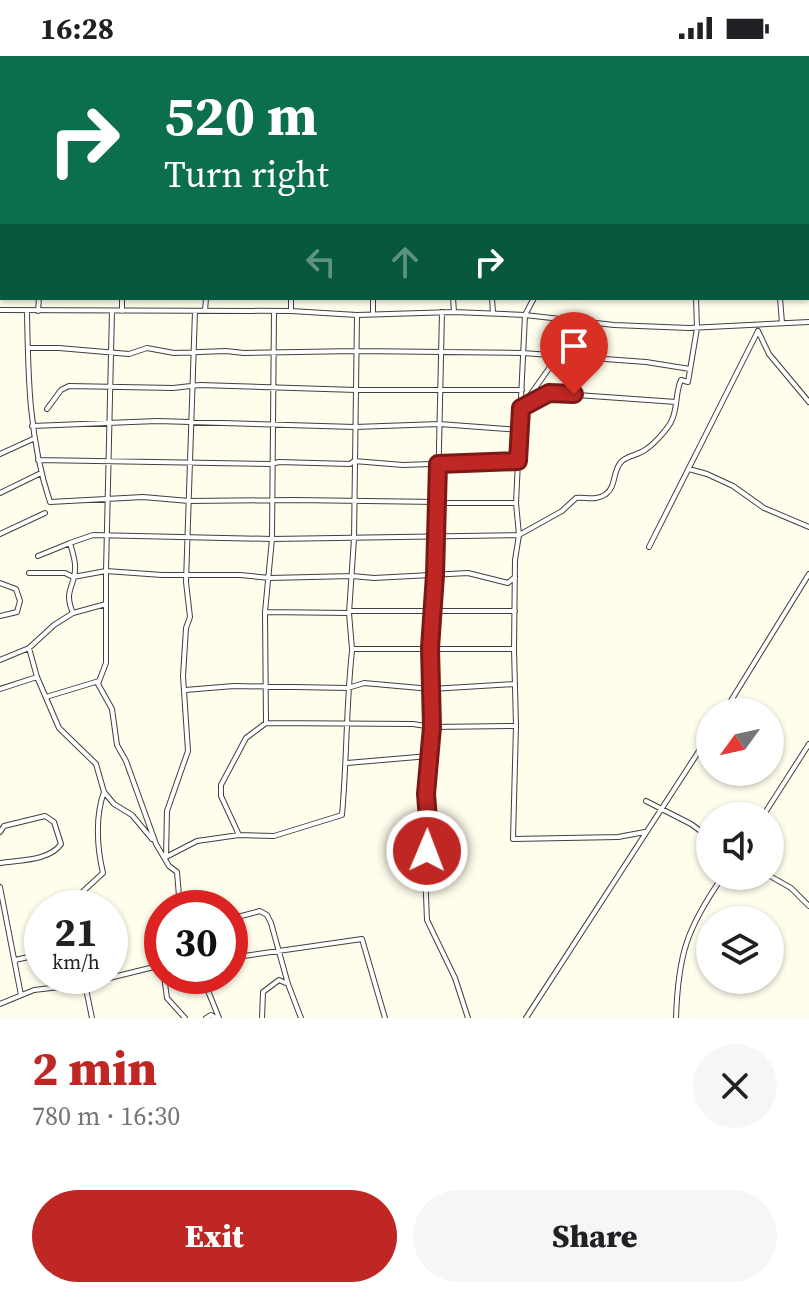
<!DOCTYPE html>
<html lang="en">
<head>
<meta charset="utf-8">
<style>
  :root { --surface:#fff; --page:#f6f6f6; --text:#202124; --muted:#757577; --accent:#be2724 }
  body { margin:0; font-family:"Source Serif 4",serif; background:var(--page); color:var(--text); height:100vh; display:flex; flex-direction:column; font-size:30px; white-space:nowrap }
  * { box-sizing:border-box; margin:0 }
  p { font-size:26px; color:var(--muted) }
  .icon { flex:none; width:44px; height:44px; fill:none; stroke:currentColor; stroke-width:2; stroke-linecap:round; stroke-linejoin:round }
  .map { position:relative; height:962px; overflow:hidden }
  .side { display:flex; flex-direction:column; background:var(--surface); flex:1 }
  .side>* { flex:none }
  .banner { position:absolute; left:0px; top:0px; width:810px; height:244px; box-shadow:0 2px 6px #0004; background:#0b6e4f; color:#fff; overflow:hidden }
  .needle { width:52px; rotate:237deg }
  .tools { position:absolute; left:696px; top:642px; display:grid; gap:16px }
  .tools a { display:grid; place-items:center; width:88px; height:88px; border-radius:50%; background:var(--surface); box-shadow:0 2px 6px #0004; font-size:40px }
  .speed { position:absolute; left:24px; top:834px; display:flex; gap:16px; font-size:40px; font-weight:700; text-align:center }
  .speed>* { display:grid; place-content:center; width:104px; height:104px; border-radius:50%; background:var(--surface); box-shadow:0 2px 6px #0004; line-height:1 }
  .speed small { font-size:20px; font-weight:400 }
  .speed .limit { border:12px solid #d22; background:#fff; color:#111 }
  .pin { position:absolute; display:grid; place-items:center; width:68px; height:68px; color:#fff; margin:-82px -34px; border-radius:50% 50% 50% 0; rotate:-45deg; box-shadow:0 0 8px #0007 }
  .pin .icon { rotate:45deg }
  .me { position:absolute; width:88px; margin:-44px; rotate:1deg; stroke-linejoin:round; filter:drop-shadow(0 0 6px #0008) }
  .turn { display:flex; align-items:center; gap:28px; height:168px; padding:0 32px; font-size:36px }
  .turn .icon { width:104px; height:104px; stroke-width:2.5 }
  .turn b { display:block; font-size:56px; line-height:68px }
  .lanes { display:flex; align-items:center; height:76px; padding:0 32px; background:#0003; justify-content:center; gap:40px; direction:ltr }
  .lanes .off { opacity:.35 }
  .round { display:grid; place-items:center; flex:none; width:84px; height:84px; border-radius:42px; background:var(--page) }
  .head { display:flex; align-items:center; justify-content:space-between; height:136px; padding:0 32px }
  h1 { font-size:48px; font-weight:800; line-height:60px; color:var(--accent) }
  .action { display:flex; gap:16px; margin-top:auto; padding:16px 32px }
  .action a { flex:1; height:92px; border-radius:48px; background:var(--accent); color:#fff; font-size:32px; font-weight:800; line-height:92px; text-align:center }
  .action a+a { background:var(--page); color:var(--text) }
  .status { display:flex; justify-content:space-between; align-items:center; height:56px; padding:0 40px; background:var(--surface); direction:ltr }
  .status svg { height:22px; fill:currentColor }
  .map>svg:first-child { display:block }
</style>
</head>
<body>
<div class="status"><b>16:28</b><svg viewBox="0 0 49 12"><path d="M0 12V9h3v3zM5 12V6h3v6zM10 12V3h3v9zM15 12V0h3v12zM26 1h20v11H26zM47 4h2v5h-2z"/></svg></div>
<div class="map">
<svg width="809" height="962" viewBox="0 0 809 962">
  <rect width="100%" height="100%" fill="#fffdec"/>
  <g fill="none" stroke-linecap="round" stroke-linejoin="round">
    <g stroke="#404040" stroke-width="6">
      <path id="minor" d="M 354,0 L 354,2
        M 382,0 L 383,2
        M 599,0 L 600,2
        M 682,0 L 682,2
        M 0,2 L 2,2
        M 11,2 L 23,2
        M 51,2 L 51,0
        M 133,2 L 133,0
        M 214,2 L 214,0
        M 296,2 L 296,0
        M 0,39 L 2,39
        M 0,77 L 2,77
        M 0,99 L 2,99
        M 0,138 L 2,138
        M 0,174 L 2,174
        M 808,187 L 809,186
        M 808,211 L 809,215
        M 808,225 L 809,225
        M 291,242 L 291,255
        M 373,242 L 373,257
        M 453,242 L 454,256
        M 492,242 L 493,257
        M 780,242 L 782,267
        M 0,254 L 291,255 L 357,259 L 454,256 L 525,259 L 614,269 L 689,272 L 809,266
        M 27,255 C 28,321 29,383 50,446 L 143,441 L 189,445 L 294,444 L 516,447
        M 38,255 L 39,242
        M 112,255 L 106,515 L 162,519 L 240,519 L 270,522 L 352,520 L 374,522 L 468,517 L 508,527 L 515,521
        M 122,255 L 122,242
        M 205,255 L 206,242
        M 442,256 L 437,482 L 430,592 L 432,671 L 516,670 L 514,593
        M 758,275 L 769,298 L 809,346
        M 28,292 L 59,292 L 129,298 L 147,292 L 174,297 L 226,295 L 244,297 L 356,295 L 523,297 L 646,306 L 690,313
        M 554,298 L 550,311 L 521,352 L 549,337 L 676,346
        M 47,353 L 61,334 L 69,330 L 173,332 L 200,329 L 356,334 L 522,334
        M 32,370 L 157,365 L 355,371 L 439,368 L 520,374
        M 0,398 L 33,383
        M 38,404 L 272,408 L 279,406 L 350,408 L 354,405 L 403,409 L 518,405
        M 689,413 L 707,418 L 733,430 L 764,452 L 809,471
        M 0,437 L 41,417
        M 0,478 L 45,457
        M 70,487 L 93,479 L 272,483 L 519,479 L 516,447 L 525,259 L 534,242
        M 649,491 L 758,275
        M 38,500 L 70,487 C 72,495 76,505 75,513 C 75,531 63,534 73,557
        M 29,517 L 65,517 L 73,521 L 106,515 L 106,607 L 98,628 L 112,653 L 117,689 L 126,705 L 156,788 L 169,810 L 177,816 L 180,852
        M 0,527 L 16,533 L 20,545 L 17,556 L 0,560
        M 351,555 L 515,555
        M 265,556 L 272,483 L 274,255
        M 349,557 L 354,483 L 357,259
        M 29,592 L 37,621 L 59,672 L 96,708 L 104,736 L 114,748 L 132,759 L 152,783
        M 0,604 L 29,592 L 54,569 L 73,557 L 106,548
        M 0,633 L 37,621
        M 185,634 L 234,630 L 348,632 L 364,627 L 431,633 L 515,628
        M 46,641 L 99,625
        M 724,656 L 809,518
        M 266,667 L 413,668 L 432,671 L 429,700 L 347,707
        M 516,670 L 513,783 L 618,781 L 645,776
        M 429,702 L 426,738 L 429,776 L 425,815 L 427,864 L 455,922 L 468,962
        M 646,745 L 691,768 L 710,782
        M 763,760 L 809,688
        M 0,776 L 4,770 L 45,760 L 54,766 L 61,788 C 50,805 18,804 0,807
        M 239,779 L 221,740 L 221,729 L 246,682 L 266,667 L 265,556 L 349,557 L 352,593 L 514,593 L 515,504 L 519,479 L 562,455 L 576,442 C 586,441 597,445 606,438 C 617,430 612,414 622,405 C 629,399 638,399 645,394 C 653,389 666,375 671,366 C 678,353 675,337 681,324 L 688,326 L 697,272 L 696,242
        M 166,801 L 167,755 L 188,695 L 183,620 L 186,572 L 190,561 L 186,526 L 195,255
        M 166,801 L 197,785 L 239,779 L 274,780 L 342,759 C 347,704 346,649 352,595
        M 770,820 L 791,832 L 809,850
        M 0,831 L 21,939
        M 65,852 L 103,817 C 97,792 95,760 104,736
        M 230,863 L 260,855 L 267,859 L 271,867 L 288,928
        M 110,890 L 115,919
        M 230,902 L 362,883 L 385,962
        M 15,904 L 42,898
        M 164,920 L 167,942 L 185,962
        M 202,920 L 219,962
        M 85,928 L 92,962
        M 0,948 L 34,934 L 85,928 L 162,909
        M 206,962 L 211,959 L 216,962
        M 262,962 L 263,936 L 279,924 L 288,928 L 301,962
        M 526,962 L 710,678
        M 676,962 C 678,898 687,872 723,820"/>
    </g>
    <use href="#minor" stroke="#fff" stroke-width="4"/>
  </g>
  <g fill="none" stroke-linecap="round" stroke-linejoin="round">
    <g stroke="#7c1917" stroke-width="20">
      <path id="route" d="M 427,795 L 429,776 L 426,738 L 432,671 L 430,592 L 435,519 L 438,408 L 518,405 L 521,352 L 549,337 L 574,338"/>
    </g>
    <use href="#route" stroke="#be2724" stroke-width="14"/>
  </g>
</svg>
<div class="tools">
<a><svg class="needle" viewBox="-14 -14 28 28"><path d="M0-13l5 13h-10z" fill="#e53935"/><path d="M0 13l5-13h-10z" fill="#757577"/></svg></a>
<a><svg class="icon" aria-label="sound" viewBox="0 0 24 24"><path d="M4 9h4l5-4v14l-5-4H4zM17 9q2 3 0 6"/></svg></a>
<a><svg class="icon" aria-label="layers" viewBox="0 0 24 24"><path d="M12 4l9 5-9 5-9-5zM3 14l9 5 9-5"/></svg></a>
</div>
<div class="speed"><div>21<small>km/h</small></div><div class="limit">30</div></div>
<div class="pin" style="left:574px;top:338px;background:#d93025"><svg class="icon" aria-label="arrive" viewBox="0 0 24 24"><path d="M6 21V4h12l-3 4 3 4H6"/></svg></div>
<svg class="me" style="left:427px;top:795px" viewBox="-20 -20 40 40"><circle r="17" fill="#be2724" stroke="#fff" stroke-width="3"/><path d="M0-11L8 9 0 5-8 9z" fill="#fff"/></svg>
<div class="banner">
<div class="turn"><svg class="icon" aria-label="right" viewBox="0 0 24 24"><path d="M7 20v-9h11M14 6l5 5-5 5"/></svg><div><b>520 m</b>Turn right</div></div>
<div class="lanes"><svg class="icon off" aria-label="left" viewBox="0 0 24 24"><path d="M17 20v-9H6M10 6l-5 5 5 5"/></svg><svg class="icon off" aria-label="ahead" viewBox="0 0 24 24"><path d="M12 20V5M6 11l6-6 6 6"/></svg><svg class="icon" aria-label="right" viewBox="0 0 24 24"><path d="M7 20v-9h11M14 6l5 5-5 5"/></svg></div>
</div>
</div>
<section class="side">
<div class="head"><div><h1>2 min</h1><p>780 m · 16:30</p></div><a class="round"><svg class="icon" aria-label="close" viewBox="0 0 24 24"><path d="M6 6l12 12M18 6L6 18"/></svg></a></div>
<div class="action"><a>Exit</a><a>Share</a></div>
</section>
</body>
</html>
